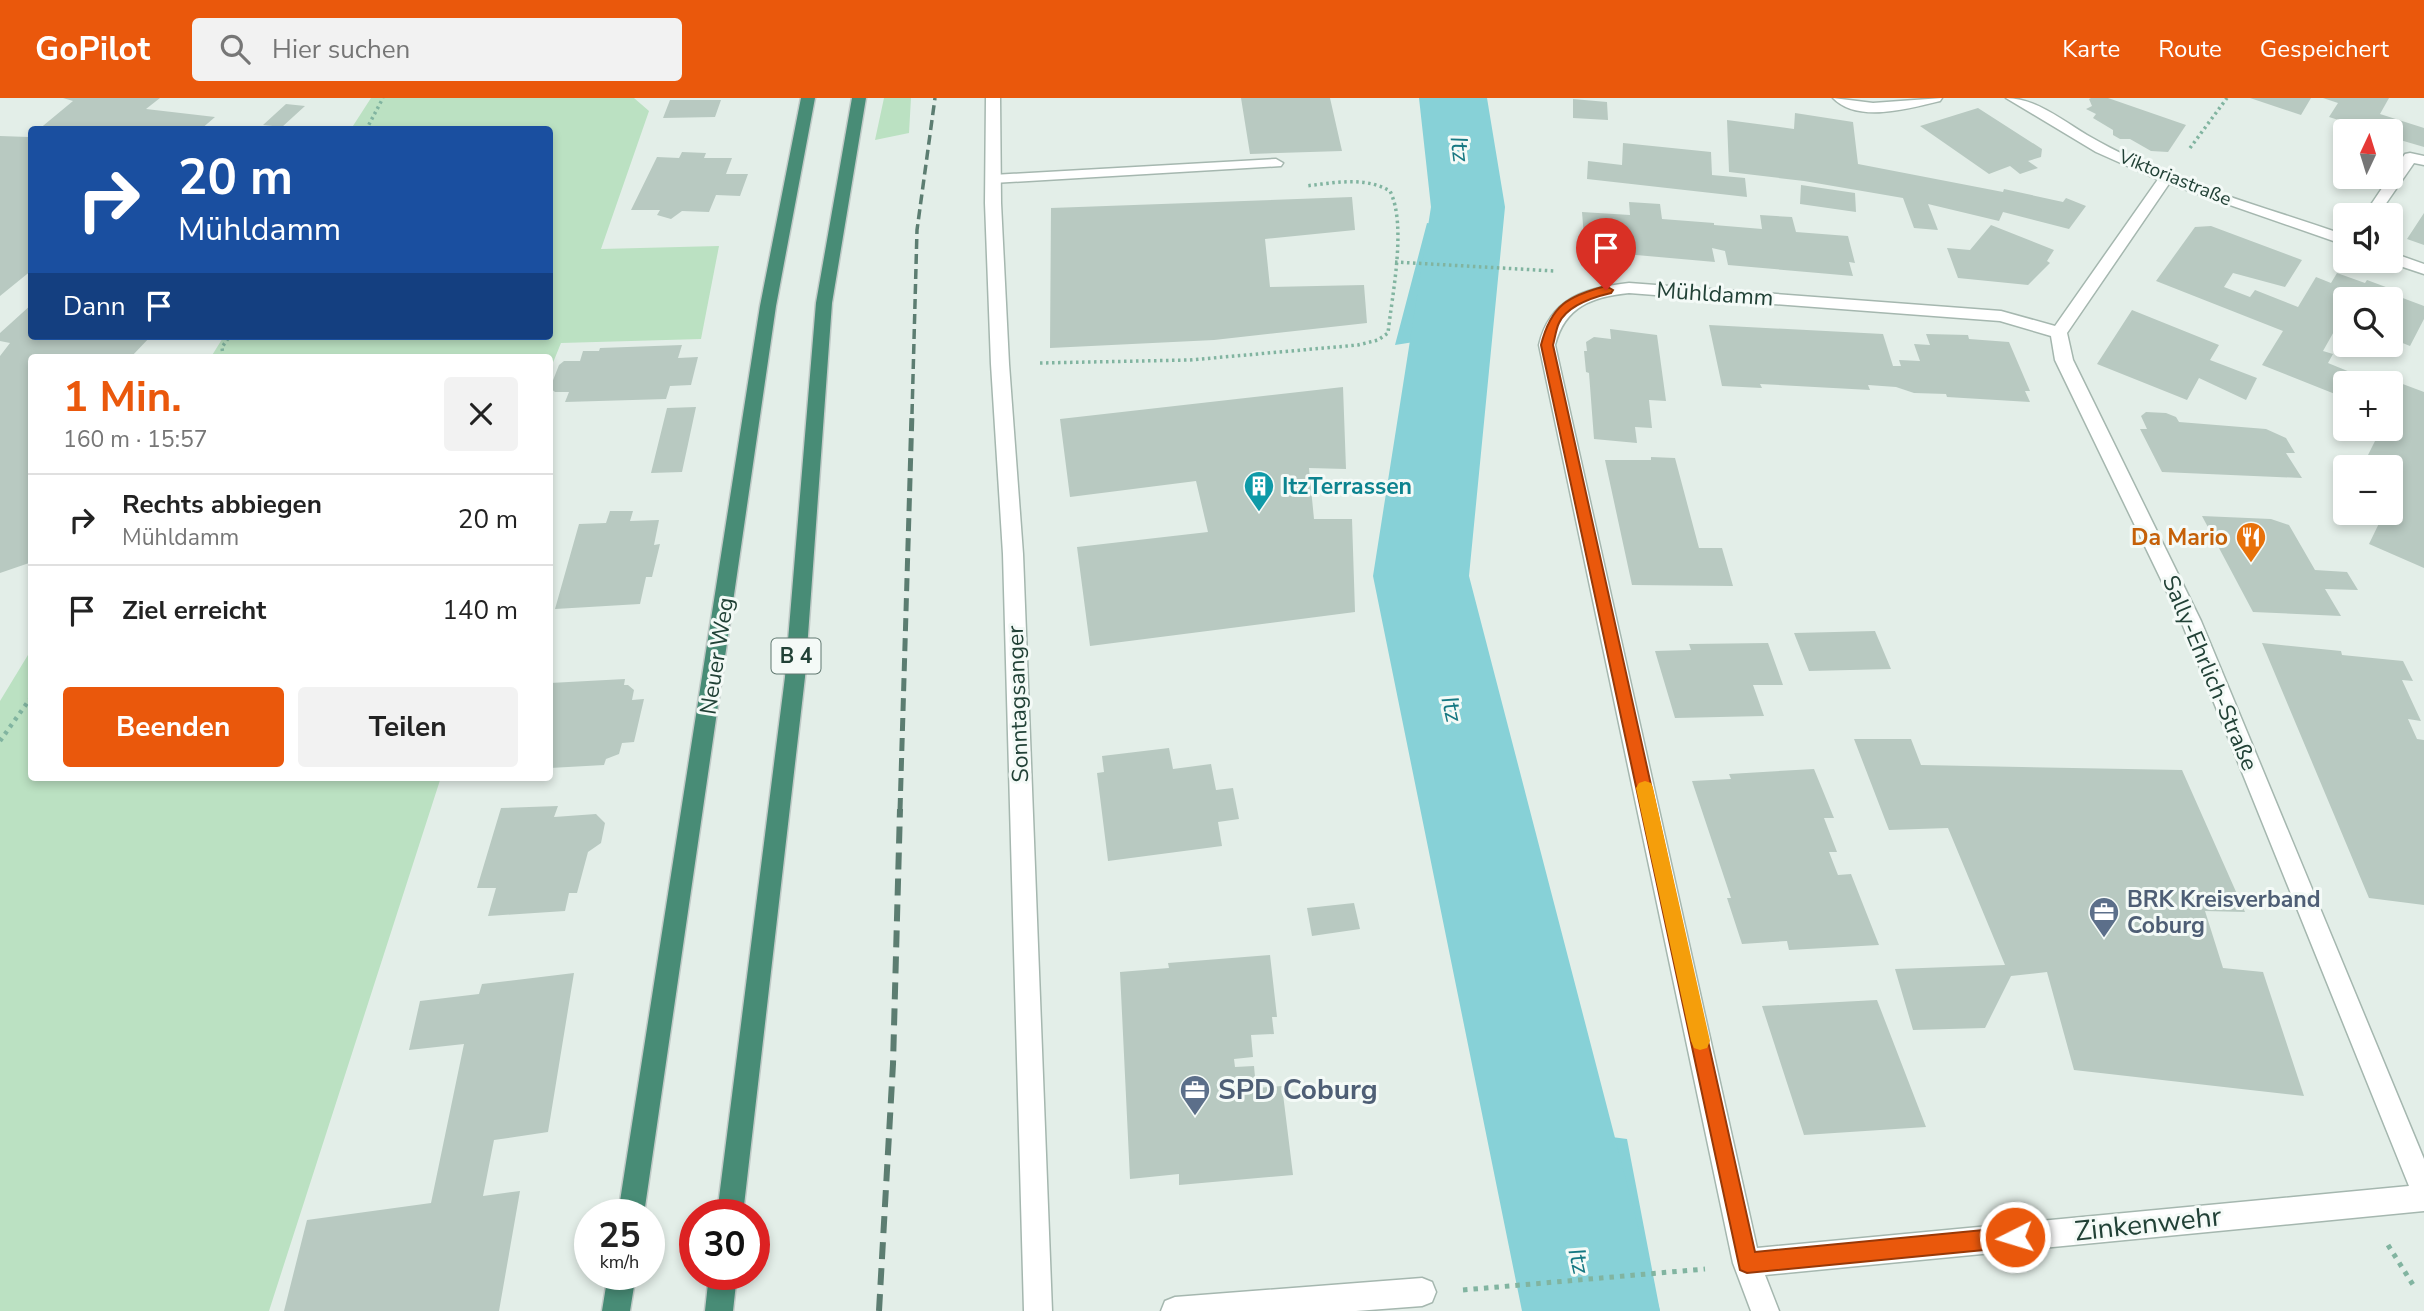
<!DOCTYPE html>
<html lang="de">
<head>
<meta charset="utf-8">
<style>
  :root { --surface:#fff; --page:#f2f2f2; --text:#222; --muted:#767676; --line:#e0e0e0; --accent:#ea580c }
  body { margin:0; font-family:"Nunito Sans",sans-serif; background:var(--page); color:var(--text); height:100vh; display:flex; flex-direction:column; font-size:26px; white-space:nowrap }
  * { box-sizing:border-box; margin:0 }
  p { font-size:23px; color:var(--muted) }
  .icon { flex:none; width:38px; height:38px; fill:none; stroke:currentColor; stroke-width:2; stroke-linecap:round; stroke-linejoin:round }
  .map { position:relative; flex:1; overflow:hidden }
  .details { position:absolute; left:28px; top:256px; width:525px; height:427px; display:flex; flex-direction:column; background:var(--surface); border-radius:7px; box-shadow:0 4px 10px #0003 }
  .details>* { flex:none }
  .top-card { position:absolute; left:28px; top:28px; width:525px; height:214px; border-radius:7px; box-shadow:0 4px 10px #0003; background:#1a4fa0; color:#fff; overflow:hidden }
  .needle { width:46px; rotate:4deg }
  .tools { position:absolute; left:2333px; top:21px; display:grid; gap:14px }
  .tools a { display:grid; place-items:center; width:70px; height:70px; border-radius:7px; background:var(--surface); box-shadow:0 4px 10px #0003; font-size:35px }
  .speed { position:absolute; left:574px; top:1101px; display:flex; gap:14px; font-size:35px; font-weight:700; text-align:center }
  .speed>* { display:grid; place-content:center; width:91px; height:91px; border-radius:50%; background:var(--surface); box-shadow:0 4px 10px #0003; line-height:1 }
  .speed small { font-size:18px; font-weight:400 }
  .speed .limit { border:10px solid #d22; background:#fff; color:#111 }
  .pin { position:absolute; display:grid; place-items:center; width:60px; height:60px; color:#fff; margin:-72px -30px; border-radius:50% 50% 50% 0; rotate:-45deg; box-shadow:0 0 7px #0007 }
  .pin .icon { rotate:45deg }
  .me { position:absolute; width:77px; margin:-38px; rotate:265deg; stroke-linejoin:round; filter:drop-shadow(0 0 5px #0008) }
  .turn { display:flex; align-items:center; gap:24px; height:147px; padding:0 35px; font-size:32px }
  .turn .icon { width:91px; height:91px; stroke-width:2.5 }
  .turn b { display:block; font-size:49px; line-height:60px }
  .then { display:flex; align-items:center; height:66px; padding:0 35px; background:#0003; gap:14px; font-size:26px }
  .round { display:grid; place-items:center; flex:none; width:74px; height:74px; border-radius:7px; background:var(--page) }
  .overview { display:flex; align-items:center; justify-content:space-between; height:119px; padding:0 35px }
  h1 { font-size:42px; font-weight:700; line-height:52px; color:var(--accent) }
  .action { display:flex; gap:14px; margin-top:auto; padding:14px 35px }
  .action a { flex:1; height:80px; border-radius:7px; background:var(--accent); color:#fff; font-size:28px; font-weight:700; line-height:80px; text-align:center }
  .action a+a { background:var(--page); color:var(--text) }
  ul { padding:0; list-style:none }
  li { display:flex; align-items:center; gap:21px; height:91px; padding:0 35px; border-top:2px solid var(--line) }
  li div { flex:1 }
  li b { display:block; font-size:26px }
  li em { font-style:normal }
  header { display:flex; align-items:center; gap:42px; box-sizing:border-box; height:98px; padding:0 35px; background:var(--accent); color:#fff }
  header strong { font-size:33px }
  nav { display:flex; gap:38px; margin-inline-start:auto; font-size:24px }
  .search { width:490px; height:63px; background:var(--page); display:flex; align-items:center; gap:18px; box-sizing:border-box; padding:0 24px; border-radius:7px; color:var(--muted); font-size:26px }
  .map>svg:first-child { display:block }
</style>
</head>
<body>
<header>
<strong>GoPilot</strong>
<div class="search"><svg class="icon" aria-label="search" viewBox="0 0 24 24"><circle cx="10" cy="10" r="6"/><path d="M15 15l6 6"/></svg>Hier suchen</div>
<nav><a>Karte</a><a>Route</a><a>Gespeichert</a></nav>
</header>
<div class="map">
<svg width="2424" height="1213" viewBox="0 0 2424 1213">
  <rect width="100%" height="100%" fill="#e3eee8"/>
  <path fill="#bbe1c2" d="M 371,0 L 634,0 L 649,13 L 601,151 L 719,148 L 701,241 L 561,245 L 550,272 L 550,259 L 211,259 L 224,238 L 550,238 L 550,32 L 351,31 Z
    M 884,0 L 911,0 L 909,35 L 875,42 Z
    M 31,552 L 32,679 L 441,679 L 269,1213 L 0,1213 L 0,603 Z"/>
  <path fill="#87d1d7" d="M 1427,125 L 1494,136 L 1487,180 L 1484,233 L 1395,247 Z
    M 1498,1024 L 1627,1041 L 1660,1213 L 1533,1213 L 1512,1156 Z"/>
  <g fill="none" stroke-linecap="round" stroke-linejoin="round">
    <path fill="#87d1d7" fill-rule="evenodd" d="M 1419,0 L 1487,0 L 1505,109 L 1469,478 L 1660,1213 L 1522,1213 L 1373,478 L 1431,109 Z"/>
  </g>
  <path fill="#b8c9c1" d="M 63,0 L 160,0 L 146,11 L 215,19 L 200,32 L 38,32 L 73,3 Z
    M 1241,0 L 1330,0 L 1342,53 L 1250,56 Z
    M 2091,0 L 2108,0 L 2186,27 L 2168,54 L 2151,53 L 2130,41 L 2120,41 L 2113,37 L 2113,32 L 2093,20 L 2096,16 L 2086,11 L 2092,8 L 2089,1 Z
    M 2250,0 L 2311,0 L 2301,17 Z
    M 2323,0 L 2389,0 L 2380,16 L 2424,30 L 2424,49 L 2390,39 L 2390,33 L 2373,33 L 2329,19 L 2338,5 Z
    M 1573,1 L 1607,4 L 1608,22 L 1573,20 Z
    M 670,2 L 721,2 L 715,19 L 663,20 Z
    M 286,6 L 305,8 L 282,29 L 263,27 Z
    M 1978,10 L 2042,51 L 2041,59 L 2028,63 L 2038,70 L 2020,76 L 2010,68 L 1989,76 L 1920,28 Z
    M 1795,15 L 1853,24 L 1858,66 L 2003,94 L 2004,91 L 2063,104 L 2066,100 L 2086,108 L 2069,131 L 2003,114 L 1999,123 L 1928,106 L 1938,132 L 1914,130 L 1903,100 L 1804,83 L 1729,74 L 1727,22 L 1794,31 Z
    M 32,37 L 32,172 L 0,198 L 0,38 L 29,39 Z
    M 1623,45 L 1711,54 L 1712,77 L 1745,80 L 1747,99 L 1587,81 L 1588,63 L 1622,67 Z
    M 682,54 L 706,55 L 704,60 L 732,60 L 726,76 L 748,76 L 740,98 L 716,97 L 709,114 L 682,113 L 671,121 L 657,117 L 660,112 L 631,112 L 657,59 L 679,60 Z
    M 1801,87 L 1855,95 L 1856,114 L 1800,106 Z
    M 1352,99 L 1355,132 L 1265,141 L 1270,189 L 1364,187 L 1367,225 L 1214,242 L 1050,250 L 1051,110 Z
    M 1629,104 L 1660,106 L 1662,121 L 1714,125 L 1714,127 L 1762,131 L 1760,117 L 1792,119 L 1796,134 L 1848,138 L 1855,165 L 1849,164 L 1853,178 L 1728,167 L 1725,153 L 1712,150 L 1715,164 L 1591,153 L 1591,139 L 1584,139 L 1582,114 L 1630,117 Z
    M 2424,115 L 2424,147 L 2407,141 Z
    M 1991,127 L 2054,152 L 2047,163 L 2050,165 L 2028,187 L 1958,180 L 1947,150 L 1970,152 Z
    M 2211,128 L 2302,162 L 2285,189 L 2233,175 L 2224,189 L 2250,199 L 2255,192 L 2298,209 L 2316,179 L 2331,185 L 2337,175 L 2365,185 L 2367,182 L 2402,195 L 2400,199 L 2424,208 L 2424,221 L 2410,248 L 2390,240 L 2390,201 L 2345,201 L 2345,222 L 2341,221 L 2323,253 L 2333,256 L 2328,265 L 2372,283 L 2376,276 L 2424,294 L 2424,470 L 2369,446 L 2384,415 L 2390,415 L 2390,369 L 2362,369 L 2378,337 L 2368,333 L 2369,331 L 2390,331 L 2390,285 L 2345,285 L 2345,300 L 2262,267 L 2283,233 L 2156,183 L 2195,129 Z
    M 32,206 L 32,238 L 151,238 L 131,259 L 32,259 L 32,464 L 0,475 L 0,258 L 10,245 L 0,243 L 0,235 Z
    M 2132,212 L 2219,247 L 2210,262 L 2257,280 L 2246,302 L 2199,280 L 2187,302 L 2097,266 Z
    M 1709,227 L 1883,236 L 1893,268 L 1901,268 L 1899,262 L 1920,263 L 1914,246 L 1930,247 L 1926,236 L 1968,237 L 1969,241 L 2009,244 L 2030,293 L 2025,293 L 2030,304 L 1947,299 L 1946,296 L 1914,295 L 1896,289 L 1868,287 L 1870,292 L 1760,286 L 1762,290 L 1722,288 Z
    M 1610,231 L 1657,237 L 1666,303 L 1649,302 L 1652,330 L 1635,329 L 1637,345 L 1594,341 L 1589,275 L 1586,274 L 1584,253 L 1587,253 L 1586,244 L 1594,239 L 1611,241 Z
    M 682,247 L 678,260 L 698,259 L 691,287 L 670,288 L 666,301 L 565,304 L 569,294 L 555,294 L 550,290 L 559,267 L 564,263 L 580,263 L 583,253 L 599,253 L 600,250 Z
    M 1343,289 L 1346,371 L 1309,370 L 1314,421 L 1352,421 L 1355,514 L 1090,548 L 1077,449 L 1208,434 L 1196,383 L 1070,399 L 1060,321 Z
    M 696,309 L 682,374 L 651,375 L 667,310 Z
    M 2146,314 L 2166,315 L 2176,319 L 2179,324 L 2266,331 L 2286,340 L 2295,355 L 2286,355 L 2302,380 L 2162,374 L 2140,331 L 2147,331 L 2141,318 Z
    M 1651,359 L 1675,360 L 1699,450 L 1722,450 L 1733,488 L 1632,487 L 1605,362 L 1651,362 Z
    M 610,413 L 633,413 L 630,423 L 659,422 L 654,447 L 660,446 L 652,479 L 646,479 L 640,506 L 555,511 L 579,426 L 606,425 Z
    M 2202,418 L 2271,421 L 2289,427 L 2315,472 L 2347,474 L 2358,492 L 2325,491 L 2341,518 L 2253,514 Z
    M 1875,533 L 1891,571 L 1809,573 L 1794,535 Z
    M 1768,545 L 1783,587 L 1753,587 L 1764,618 L 1675,620 L 1655,553 L 1691,552 L 1689,546 Z
    M 2262,545 L 2341,553 L 2342,557 L 2403,563 L 2413,583 L 2402,582 L 2421,623 L 2408,621 L 2417,641 L 2424,642 L 2424,807 L 2369,800 Z
    M 625,581 L 624,587 L 628,587 L 634,592 L 632,602 L 644,601 L 634,644 L 622,645 L 619,656 L 606,661 L 604,667 L 550,670 L 550,585 Z
    M 1854,641 L 1911,641 L 1921,667 L 2182,672 L 2245,814 L 2205,813 L 2223,870 L 2263,874 L 2304,998 L 2074,972 L 2047,874 L 2011,878 L 1985,930 L 1913,932 L 1895,871 L 2005,867 L 1948,730 L 1889,732 Z
    M 1169,650 L 1173,671 L 1211,666 L 1216,692 L 1233,690 L 1239,721 L 1218,724 L 1222,748 L 1108,763 L 1097,675 L 1104,674 L 1102,658 Z
    M 1814,671 L 1834,720 L 1824,720 L 1837,754 L 1829,754 L 1838,777 L 1851,776 L 1879,847 L 1789,852 L 1787,843 L 1742,846 L 1727,800 L 1731,800 L 1692,683 L 1731,681 L 1729,676 Z
    M 558,708 L 554,719 L 596,716 L 605,725 L 601,745 L 588,754 L 577,795 L 569,795 L 565,813 L 488,818 L 496,790 L 477,790 L 501,710 Z
    M 1354,805 L 1360,831 L 1312,838 L 1307,810 Z
    M 1270,857 L 1277,919 L 1272,919 L 1274,936 L 1251,937 L 1253,959 L 1234,961 L 1235,969 L 1254,968 L 1256,990 L 1282,988 L 1293,1077 L 1179,1087 L 1179,1076 L 1130,1081 L 1120,874 L 1169,870 L 1168,865 Z
    M 574,875 L 548,1034 L 494,1042 L 483,1098 L 520,1093 L 499,1213 L 284,1213 L 307,1122 L 431,1105 L 464,946 L 409,952 L 420,903 L 479,896 L 482,886 Z
    M 1877,902 L 1926,1029 L 1804,1037 L 1762,908 Z"/>
  <g fill="none" stroke-linecap="round" stroke-linejoin="round">
    <g stroke="#a5b7af" stroke-width="3">
      <path id="service" d="M 1833,0 L 1873,5 L 1942,0 L 1940,3 C 1910,10 1858,26 1833,0 Z
        M 2410,55 L 2424,58 L 2424,67 L 2414,65 L 2378,117 L 2364,117 L 2405,56 Z
        M 1276,61 L 1283,65 L 1281,68 L 993,85 L 986,81 L 993,77 Z"/>
    </g>
    <g stroke="#a5b7af" stroke-width="3">
      <path id="minor" d="M 986,0 L 1000,0 L 1001,105 L 1009,266 L 1023,456 L 1052,1213 L 1024,1213 L 1003,456 L 991,266 L 985,105 Z
        M 2166,76 L 2173,80 L 2067,235 L 2073,262 L 2201,523 L 2424,1061 L 2424,1113 L 1765,1177 L 1779,1213 L 1751,1213 L 1733,1165 L 1539,247 C 1550,200 1585,190 1629,185 L 2001,213 L 2055,228 L 2161,77 ZM 1629,195 L 2000,223 L 2051,238 L 2055,262 L 2181,523 L 2409,1088 L 1757,1150 L 1555,247 C 1565,208 1592,199 1629,195 Z
        M 1422,1180 L 1432,1184 L 1436,1194 L 1432,1204 L 1422,1208 L 1356,1213 L 1161,1213 L 1165,1203 L 1175,1199 Z"/>
    </g>
    <g stroke="#a5b7af" stroke-width="3">
      <path id="tertiary" d="M 2006,0 C 2035,0 2062,22 2087,37 C 2166,83 2259,107 2345,137 L 2345,147 L 2161,83 L 2096,54 Z
        M 2390,154 L 2424,166 L 2424,176 L 2385,163 L 2390,163 Z"/>
    </g>
    <g stroke="#c1cac7" stroke-width="3">
      <path id="trunk" d="M 801,0 L 815,0 L 776,208 L 644,1116 L 618,1116 L 760,208 Z
        M 852,0 L 866,0 L 832,205 L 805,579 L 743,1116 L 717,1116 L 785,579 L 816,205 Z
        M 608,1176 L 636,1176 L 630,1213 L 602,1213 Z
        M 709,1176 L 737,1176 L 733,1213 L 705,1213 Z"/>
    </g>
    <path stroke="#81b4a0" stroke-width="3.5" stroke-dasharray="2.5 3.5" stroke-linecap="butt" d="M 366,32 L 383,0
      M 2190,50 L 2227,0
      M 1395,164 L 1554,173
      M 223,259 L 222,249 L 230,238
      M 1040,265 L 1190,262 L 1358,247 L 1378,242 L 1388,235 C 1392,197 1407,127 1390,93 C 1364,78 1334,85 1305,88"/>
    <path stroke="#81b4a0" stroke-width="4.5" stroke-dasharray="3.5 5" stroke-linecap="butt" d="M 0,643 L 32,598"/>
    <path stroke="#81b4a0" stroke-width="5" stroke-dasharray="4.5 6" stroke-linecap="butt" d="M 2388,1147 L 2415,1190
      M 1463,1192 L 1705,1171"/>
    <use href="#service" fill="#fff" fill-rule="evenodd"/>
    <use href="#minor" fill="#fff" fill-rule="evenodd"/>
    <use href="#tertiary" fill="#fff" fill-rule="evenodd"/>
    <use href="#trunk" fill="#488c76" fill-rule="evenodd"/>
    <path stroke="#5c7d71" stroke-width="3.5" stroke-dasharray="10 5" stroke-linecap="butt" d="M 912,316 L 917,132 L 935,0"/>
    <path stroke="#5c7d71" stroke-width="5" stroke-dasharray="13 7" stroke-linecap="butt" d="M 900,713 L 912,314"/>
    <path stroke="#5c7d71" stroke-width="6" stroke-dasharray="17 9" stroke-linecap="butt" d="M 879,1213 L 893,966 L 900,711"/>
  </g>
  <path fill="#ea580c" stroke="#983908" stroke-width="2" d="M 1606,188 L 1613,192 L 1611,195 C 1594,199 1567,208 1559,225 C 1556,231 1555,240 1553,247 L 1755,1154 L 2015,1129 L 2022,1132 L 2025,1139 L 2022,1146 L 2015,1149 L 1747,1175 L 1740,1172 L 1541,247 C 1551,207 1568,198 1606,188 Z"/>
  <path fill="#f59e0b" d="M 1645,683 L 1651,685 L 1653,690 L 1710,943 L 1707,950 L 1700,952 L 1694,950 L 1691,943 L 1636,690 L 1639,685 Z"/>
  <defs>
    <g id="building-pin" transform="scale(1.575)"><path d="M0 17L-7.5 6A9.5 9.5 0 1 1 7.5 6Z" fill="#0f9aa8" stroke="#f4faf7"/><path d="M-4-6H4V6H1V3H-1V6H-4ZM-2.5-4.3h1.7v1.8h-1.7ZM.8-4.3h1.7v1.8H.8ZM-2.5-1h1.7V.8h-1.7ZM.8-1h1.7V.8H.8Z" fill="#fff"/></g>
    <g id="restaurant-pin" transform="scale(1.575)"><path d="M0 17L-7.5 6A9.5 9.5 0 1 1 7.5 6Z" fill="#e8710a" stroke="#f4faf7"/><path d="M-5-6h1v4h1v-4h1v4h1v-4h1v5L-1.5 .5V6h-2V.5L-5-1ZM5-6V6H3V1.5H1.5Q1.5-4 5-6Z" fill="#fff"/></g>
    <g id="office-pin" transform="scale(1.575)"><path d="M0 17L-7.5 6A9.5 9.5 0 1 1 7.5 6Z" fill="#5c6f8a" stroke="#f4faf7"/><path d="M-6-3h4V-5.5h4V-3h4V5H-6ZM-1-4.5V-3h2v-1.5ZM-6 0V1H6V0Z" fill="#fff"/></g>
  </defs>
  <g fill-rule="evenodd">
    <use href="#building-pin" x="1259" y="388"/>
    <use href="#restaurant-pin" x="2251" y="439"/>
    <use href="#office-pin" x="2104" y="814"/>
    <use href="#office-pin" x="1195" y="992"/>
  </g>
  <g text-anchor="middle" dominant-baseline="central" stroke-width="6" stroke-linejoin="round" paint-order="stroke">
    <g font-size="19" fill="#214136" stroke="#f4faf7">
      <text transform="translate(2175 80) rotate(22)">Viktoriastraße</text>
    </g>
    <rect fill="#f4faf7" stroke="#607870" stroke-width="2" x="771.5" y="540.5" width="49" height="35" rx="5"/>
    <g font-size="21" font-weight="bold" fill="#214136">
      <text x="796" y="558">B 4</text>
    </g>
    <g font-size="23" fill="#214136" stroke="#f4faf7">
      <text transform="translate(1715 196) rotate(4)">Mühldamm</text>
      <text transform="translate(717 558) rotate(-81)">Neuer Weg</text>
      <text transform="translate(2210 575) rotate(67)">Sally-Ehrlich-Straße</text>
      <text transform="translate(1018 606) rotate(-92)">Sonntagsanger</text>
    </g>
    <g font-size="23" font-weight="bold" fill="#0d838f" stroke="#f4faf7" text-anchor="start">
      <text x="1282" y="388">ItzTerrassen</text>
    </g>
    <g font-size="23" font-weight="bold" fill="#c56008" stroke="#f4faf7" text-anchor="end">
      <text x="2228" y="439">Da Mario</text>
    </g>
    <g font-size="23" font-weight="bold" fill="#4e5e75" stroke="#f4faf7" text-anchor="start">
      <text x="2127" y="801">BRK Kreisverband<tspan x="2127" dy="26">Coburg</tspan></text>
    </g>
    <g font-size="24" font-style="italic" fill="#167882" stroke="#f4faf7">
      <text transform="translate(1460 51) rotate(83)">Itz</text>
      <text transform="translate(1452 611) rotate(77)">Itz</text>
      <text transform="translate(1579 1163) rotate(77)">Itz</text>
    </g>
    <g font-size="28" font-weight="bold" fill="#4e5e75" stroke="#f4faf7" text-anchor="start">
      <text x="1218" y="992">SPD Coburg</text>
    </g>
    <g font-size="28" fill="#214136" stroke="#f4faf7">
      <text transform="translate(2148 1126) rotate(-6)">Zinkenwehr</text>
    </g>
  </g>
</svg>
<div class="tools">
<a><svg class="needle" viewBox="-14 -14 28 28"><path d="M0-13l5 13h-10z" fill="#e53935"/><path d="M0 13l5-13h-10z" fill="#767676"/></svg></a>
<a><svg class="icon" aria-label="sound" viewBox="0 0 24 24"><path d="M4 9h4l5-4v14l-5-4H4zM17 9q2 3 0 6"/></svg></a>
<a><svg class="icon" aria-label="search" viewBox="0 0 24 24"><circle cx="10" cy="10" r="6"/><path d="M15 15l6 6"/></svg></a>
<a>+</a>
<a>−</a>
</div>
<div class="speed"><div>25<small>km/h</small></div><div class="limit">30</div></div>
<div class="pin" style="left:1606px;top:192px;background:#d93025"><svg class="icon" aria-label="arrive" viewBox="0 0 24 24"><path d="M6 21V4h12l-3 4 3 4H6"/></svg></div>
<svg class="me" style="left:2015px;top:1139px" viewBox="-20 -20 40 40"><circle r="17" fill="#ea580c" stroke="#fff" stroke-width="3"/><path d="M0-11L8 9 0 5-8 9z" fill="#fff"/></svg>
<div class="top-card">
<div class="turn"><svg class="icon" aria-label="right" viewBox="0 0 24 24"><path d="M7 20v-9h11M14 6l5 5-5 5"/></svg><div><b>20 m</b>Mühldamm</div></div>
<div class="then">Dann<svg class="icon" aria-label="arrive" viewBox="0 0 24 24"><path d="M6 21V4h12l-3 4 3 4H6"/></svg></div>
</div>
<section class="details">
<div class="overview"><div><h1>1 Min.</h1><p>160 m · 15:57</p></div><a class="round"><svg class="icon" aria-label="close" viewBox="0 0 24 24"><path d="M6 6l12 12M18 6L6 18"/></svg></a></div>
<ul>
<li><svg class="icon" aria-label="right" viewBox="0 0 24 24"><path d="M7 20v-9h11M14 6l5 5-5 5"/></svg><div><b>Rechts abbiegen</b><p>Mühldamm</p></div><em>20 m</em></li>
<li><svg class="icon" aria-label="arrive" viewBox="0 0 24 24"><path d="M6 21V4h12l-3 4 3 4H6"/></svg><div><b>Ziel erreicht</b></div><em>140 m</em></li>
</ul>
<div class="action"><a>Beenden</a><a>Teilen</a></div>
</section>
</div>
</body>
</html>
